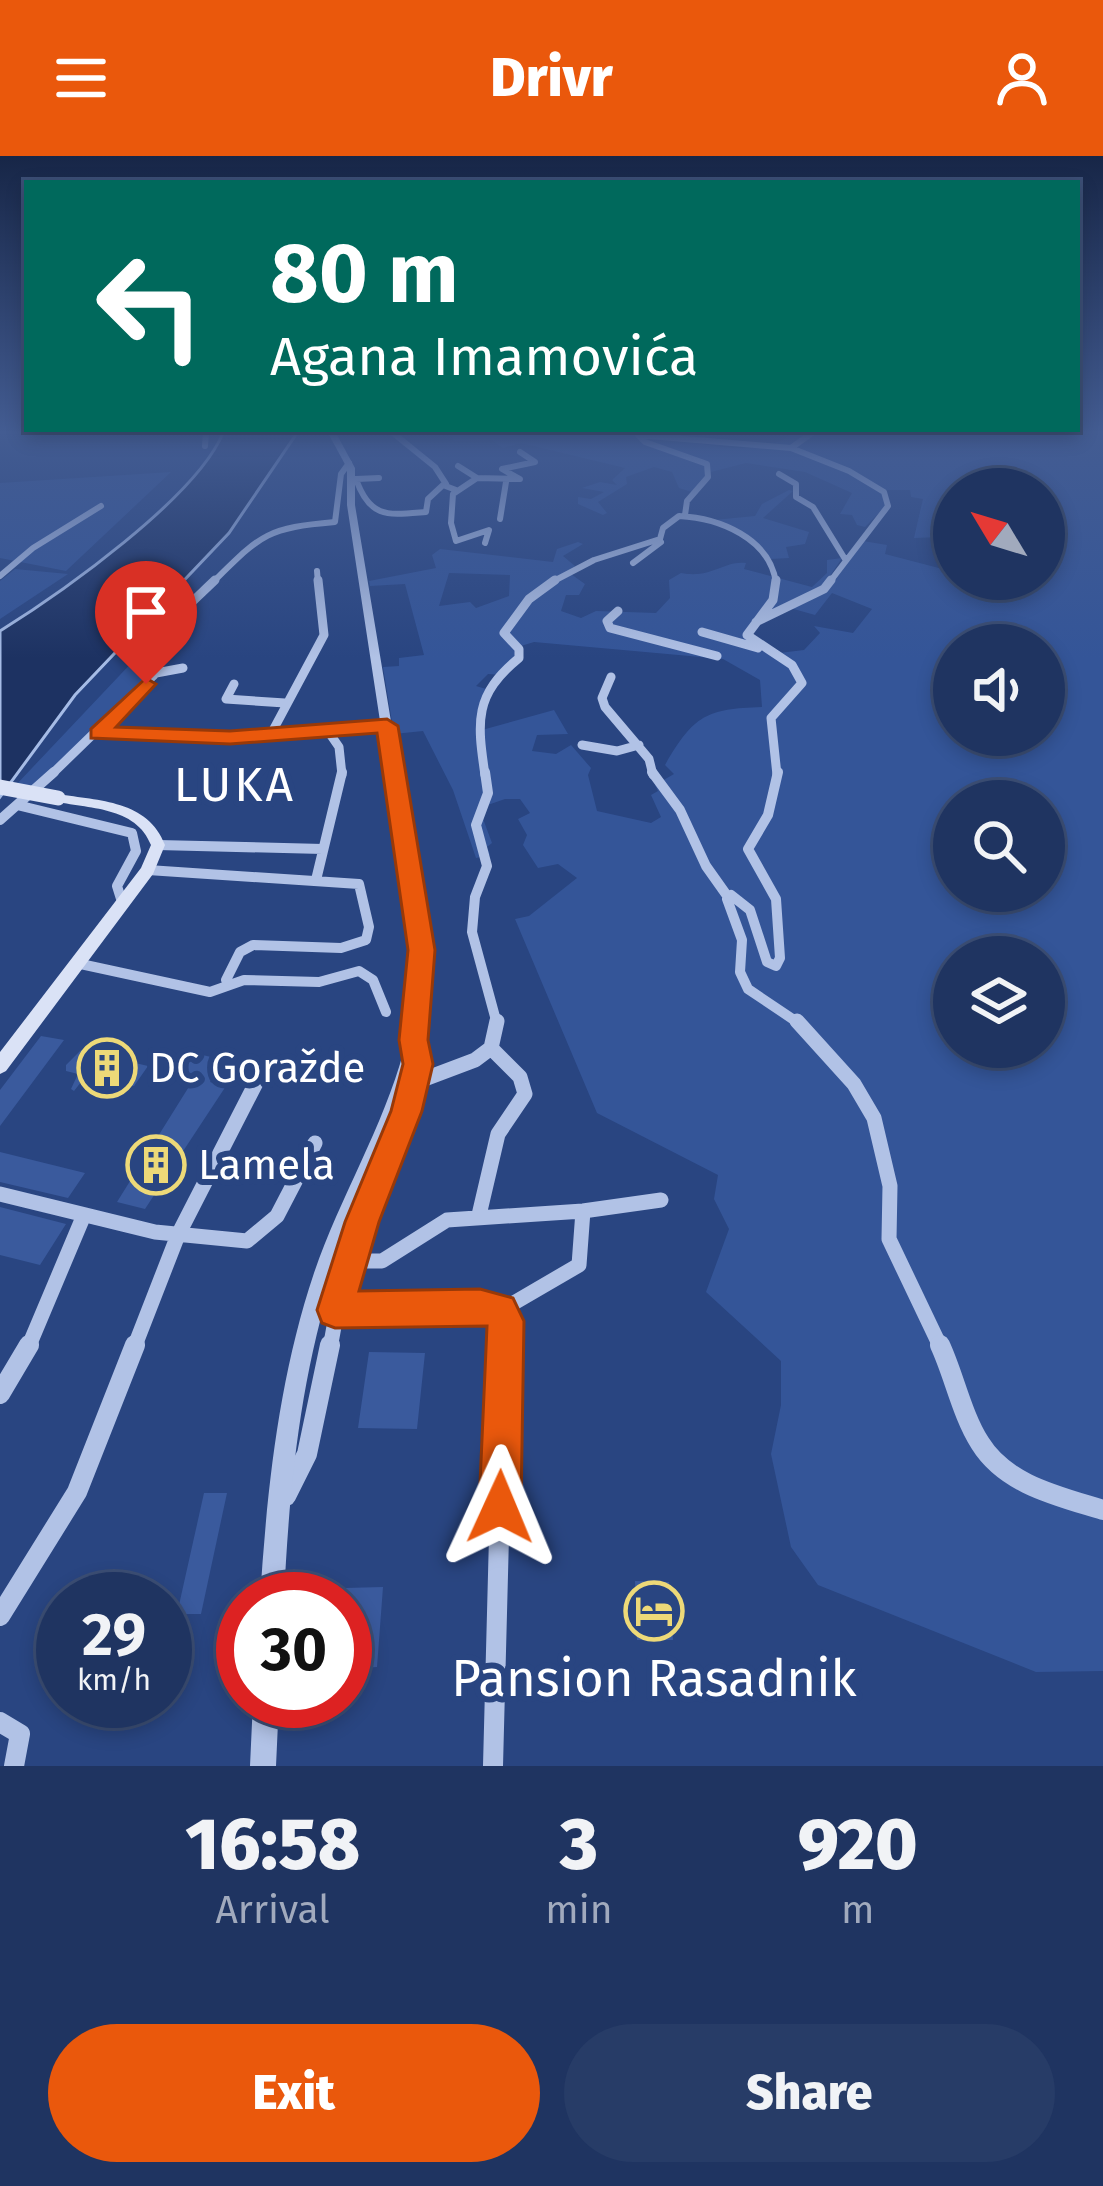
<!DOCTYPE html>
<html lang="en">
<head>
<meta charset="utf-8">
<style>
  :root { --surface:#1f3461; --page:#273c67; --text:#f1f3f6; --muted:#a1aabd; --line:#3c4f76; --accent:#ea580c }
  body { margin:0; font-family:"Fira Sans",sans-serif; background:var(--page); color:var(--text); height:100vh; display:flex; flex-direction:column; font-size:45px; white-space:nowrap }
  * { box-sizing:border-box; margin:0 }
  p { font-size:39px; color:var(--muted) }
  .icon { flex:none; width:66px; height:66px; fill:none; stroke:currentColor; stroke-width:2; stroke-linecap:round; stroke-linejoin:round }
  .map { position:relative; height:1610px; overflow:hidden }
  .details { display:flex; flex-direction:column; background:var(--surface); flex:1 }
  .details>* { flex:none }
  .guide { position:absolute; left:24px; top:24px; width:1056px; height:252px; border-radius:0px; box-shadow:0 6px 18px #0003,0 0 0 3px var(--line); background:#00695c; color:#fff; overflow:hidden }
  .needle { width:78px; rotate:308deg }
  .buttons { position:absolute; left:933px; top:312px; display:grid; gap:24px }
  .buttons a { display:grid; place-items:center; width:132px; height:132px; border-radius:50%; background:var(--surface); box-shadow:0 6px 18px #0003,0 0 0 3px var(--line); font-size:60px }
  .speed { position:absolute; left:36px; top:1416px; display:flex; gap:24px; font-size:60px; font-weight:700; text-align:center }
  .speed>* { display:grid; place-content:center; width:156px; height:156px; border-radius:50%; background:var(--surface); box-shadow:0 6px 18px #0003,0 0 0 3px var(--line); line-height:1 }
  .speed small { font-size:30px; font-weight:400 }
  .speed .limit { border:18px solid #d22; background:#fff; color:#111 }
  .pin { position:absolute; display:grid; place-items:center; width:102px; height:102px; color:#fff; margin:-123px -51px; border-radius:50% 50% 50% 0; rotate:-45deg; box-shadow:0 0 12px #0007 }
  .pin .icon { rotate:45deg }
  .me { position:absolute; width:132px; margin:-66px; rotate:1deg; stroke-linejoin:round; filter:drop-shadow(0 0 9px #0008) }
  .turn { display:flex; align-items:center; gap:42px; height:252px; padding:0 48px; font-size:54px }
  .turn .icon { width:156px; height:156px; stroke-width:2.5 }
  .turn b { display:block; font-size:84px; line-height:102px }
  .eta { display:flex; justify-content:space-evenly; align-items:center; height:204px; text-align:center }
  .eta b { font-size:72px; font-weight:800; line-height:84px }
  .primary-button { display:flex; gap:24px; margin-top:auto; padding:24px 48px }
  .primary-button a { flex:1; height:138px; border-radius:72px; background:var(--accent); color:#fff; font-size:48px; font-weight:800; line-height:138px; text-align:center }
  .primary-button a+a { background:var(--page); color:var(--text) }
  header { display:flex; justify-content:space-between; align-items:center; height:156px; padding:0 48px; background:var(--accent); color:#fff; font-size:54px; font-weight:800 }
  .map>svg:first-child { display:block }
</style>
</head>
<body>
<header><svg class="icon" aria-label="menu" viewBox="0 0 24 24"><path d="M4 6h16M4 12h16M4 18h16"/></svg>Drivr<svg class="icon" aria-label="person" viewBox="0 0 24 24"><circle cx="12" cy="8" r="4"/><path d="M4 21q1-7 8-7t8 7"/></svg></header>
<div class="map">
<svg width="1103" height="1610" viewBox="0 0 1103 1610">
  <rect width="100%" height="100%" fill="#294581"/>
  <path fill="#345598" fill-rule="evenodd" d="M 423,277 L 715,277 L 689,280 L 686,285 C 720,292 764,299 794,277 L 1103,277 L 1103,1515 L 1036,1516 L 818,1429 L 791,1391 L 771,1298 L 781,1249 L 781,1205 L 706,1136 L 729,1073 L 714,1043 L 718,1019 L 597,957 L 515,763 L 529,760 L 577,722 L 558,708 L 538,712 L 523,689 L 527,679 L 518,663 L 530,657 L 520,643 L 505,643 L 479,652 L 492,687 L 487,691 L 490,699 L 476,702 L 453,634 L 423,575 L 394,578 L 383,511 L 399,510 L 399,502 L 424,499 L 405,428 L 370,430 L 369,425 L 436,412 L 432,399 L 440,393 L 553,406 L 557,393 L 578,386 L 583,388 L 563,400 L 575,410 L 568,416 L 585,428 L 579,439 L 566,439 L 561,455 L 581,462 L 596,455 L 656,457 L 670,442 L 669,424 L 681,417 C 712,423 724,404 746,407 L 744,413 L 812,431 L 827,417 L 827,404 L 842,402 L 822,432 L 752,466 L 748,491 L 771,498 L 804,494 L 820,477 L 814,470 L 853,477 L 872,453 L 832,437 L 815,459 L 790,452 L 827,435 L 863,385 L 887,389 L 885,398 L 954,416 L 954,423 L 1011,429 L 1044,423 L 1044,333 L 954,333 L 954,366 L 942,367 L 940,381 L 914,382 L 923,343 L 911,341 L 910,334 L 881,334 L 886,350 L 865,371 L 857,369 L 852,359 L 840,358 L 852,337 L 805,316 L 746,307 L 711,316 L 695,337 L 679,332 L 672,316 L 654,311 L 626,321 L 627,328 L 598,346 L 607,357 L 603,359 L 578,348 L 578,341 L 591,343 L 604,336 L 582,332 L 600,326 L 617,329 L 612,324 L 625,312 L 521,287 L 503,292 L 492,284 L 454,285 L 451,278 ZM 449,417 L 510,419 L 509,440 L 476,452 L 470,446 L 439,450 ZM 534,486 L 723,503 L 760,524 L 762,551 C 706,553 694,559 665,609 L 674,618 L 655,629 L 658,635 L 651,639 L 661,661 L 651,667 L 597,655 L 588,619 L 591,612 L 571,589 L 556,598 L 532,595 L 537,579 L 568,578 L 554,554 L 482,574 L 480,558 L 493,535 L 476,530 L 488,518 L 503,519 L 521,490 ZM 954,489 L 1044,489 L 1044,579 L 954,579 ZM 954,645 L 1044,645 L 1044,735 L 954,735 ZM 954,801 L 1044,801 L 1044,891 L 954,891 Z
    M 171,316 L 66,415 L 0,402 L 0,327 Z
    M 789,334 L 793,335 L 763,362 L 809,376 L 805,388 L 786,391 L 789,402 L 770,403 L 757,388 L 714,364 L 755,360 L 762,348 Z
    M 15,413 L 68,418 L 0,463 L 0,425 Z
    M 137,501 L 155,502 L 139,534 L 31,633 L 15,630 Z"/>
  <path fill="#1d3262" stroke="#a6bce6" stroke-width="3" d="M 223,277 L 297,277 L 229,377 L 75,539 L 0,641 L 0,475 C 61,437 196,342 223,277 Z"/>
  <path fill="#3a5a9d" d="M 41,880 L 64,884 L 0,970 L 0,934 Z
    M 81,894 L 148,910 L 134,930 L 121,928 L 118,932 L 85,921 L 74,935 L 71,933 L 78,918 L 66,915 L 66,909 Z
    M 181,894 L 224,904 L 210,926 L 226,930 L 145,1053 L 117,1046 L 195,921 L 168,914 Z
    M 0,996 L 85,1017 L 68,1042 L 0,1026 Z
    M 0,1051 L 66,1068 L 40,1109 L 0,1099 Z
    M 369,1196 L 425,1197 L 417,1273 L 358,1272 Z
    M 204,1337 L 227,1337 L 201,1458 L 177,1458 Z
    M 635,1425 L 669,1426 L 673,1484 L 637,1484 Z
    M 383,1431 L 377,1511 L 345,1513 L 345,1432 Z"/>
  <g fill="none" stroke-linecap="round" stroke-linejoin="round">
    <path stroke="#b1c2e6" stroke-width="6" d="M 393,277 L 435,311 L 446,328
      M 812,277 L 791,292 L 849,315 L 884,336 L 888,350 L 829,427
      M 205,290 L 206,277
      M 458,310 L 477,322
      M 779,318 L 796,328 L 796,341 L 813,351 L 845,403
      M 351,323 L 356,323 C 370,363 388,359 426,356 L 428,343 L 443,329 L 456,334
      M 356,323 L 379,322
      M 685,359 L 687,345 L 708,321 L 707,308 L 645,286 L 638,279 L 791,292
      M 500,363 L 506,326
      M 485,387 L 489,374 L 456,385 L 451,367 L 453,338 L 477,322 L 520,323 L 502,313 L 535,306 L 520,296
      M 633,407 L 661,386
      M 317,415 L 318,427
      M 0,420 L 33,392 L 101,350
      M 212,427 C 261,379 265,372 335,366 L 341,318 L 349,307
      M 550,427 L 594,404 L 660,383 L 663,372 L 679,360 C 719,362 770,382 776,427"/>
    <path stroke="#b1c2e6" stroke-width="9" d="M 776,424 L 773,444 L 747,479 L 792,509 L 802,527 L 771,562 L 777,619
      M 618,455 L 607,465 L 610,472 L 717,500
      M 756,466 L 824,433 L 831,424
      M 702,476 L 758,492
      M 156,517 C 162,468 181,457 215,424
      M 611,521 L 602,542 L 605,551 L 649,603 L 653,619
      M 234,528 L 226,543 L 285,547
      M 98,577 L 243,580 L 387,570
      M 271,578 L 324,479 L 318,424
      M 330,578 L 339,591 L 342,619
      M 582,589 L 617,595 L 639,589
      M 51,619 L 156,517 L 183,512
      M 485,619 C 477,565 474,539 519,502 L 519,493 L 504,477 L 529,443 L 555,424"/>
    <path stroke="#b1c2e6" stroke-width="10" d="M 485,616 L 488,637 L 476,669 L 487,710 L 475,741 L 472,776 L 497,868
      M 652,616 L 680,654 L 706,710 L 728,741
      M 778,616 L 768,659 L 748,693 L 776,743 L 780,802 L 776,810 L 767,806 L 750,754 L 731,739 L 727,743 L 742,784 L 740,816 L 748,833 L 800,868
      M 17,649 L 132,677 L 136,695 L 117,730 L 122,746
      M 0,664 L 54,616
      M 158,689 L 323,693
      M 148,714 L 359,728 L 369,771 L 366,784 L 341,792 L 253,789 L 240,796 L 226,824
      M 316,724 L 342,616
      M 76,807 L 210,836 L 244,824 L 319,826 L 359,815 L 373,824 L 386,856"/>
    <path stroke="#b1c2e6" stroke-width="15" d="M 797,865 L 854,928 L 874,962 L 890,1030 L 889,1083 L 941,1192
      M 414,927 L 475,904 L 491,892 L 497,865
      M 0,1038 L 155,1076 L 247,1085 L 277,1060 L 315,987
      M 479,1059 L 498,978 L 525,938 L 520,921 L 491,892
      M 348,1105 L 382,1105 L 447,1064 L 583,1055 L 661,1044
      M 335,1154 L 480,1151 L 500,1155 L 505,1165 L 504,1192
      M 500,1155 L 579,1109 L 583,1055
      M 28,1192 L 84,1059
      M 134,1192 L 178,1079 L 259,921
      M 330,1192 C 336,1162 340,1130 349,1101 C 369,1044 425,949 415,891"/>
    <path stroke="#b1c2e6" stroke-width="20" d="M 940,1189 C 954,1219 962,1259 980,1287 C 1006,1329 1058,1340 1103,1354
      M 0,1238 L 29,1189
      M 286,1340 L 307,1298 L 330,1189
      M 0,1460 L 77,1336 L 135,1189
      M 0,1566 L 20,1578 L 14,1610
      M 493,1610 L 504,1189"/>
    <path fill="#b1c2e6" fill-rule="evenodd" d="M 328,277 L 336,277 L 355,312 L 355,349 L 429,794 C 428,828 428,861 420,894 C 401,972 358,1041 334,1117 C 300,1222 289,1334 284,1443 L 260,1443 C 267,1333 279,1221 314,1117 C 340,1041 383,972 404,894 C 412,861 413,828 415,794 L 347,349 L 347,312 Z
      M 253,1545 L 279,1545 L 276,1610 L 250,1610 Z"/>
    <path fill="#dae2f6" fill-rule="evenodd" d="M 58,638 C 99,645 148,644 165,689 L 153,718 L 6,915 L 0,918 L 0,896 L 141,712 L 151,689 C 136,650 88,653 53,645 L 51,642 Z"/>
    <path stroke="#dae2f6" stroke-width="15" d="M 0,631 L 58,642"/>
  </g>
  <linearGradient id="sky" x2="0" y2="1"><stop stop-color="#172647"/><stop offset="0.55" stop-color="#435c92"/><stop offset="1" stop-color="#435c92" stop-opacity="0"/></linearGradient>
  <rect width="1103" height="502" fill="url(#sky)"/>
  <path fill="#ea580c" stroke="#983908" stroke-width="3" d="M 146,522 L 156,528 L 116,571 L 230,575 L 387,563 L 398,570 L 435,794 L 428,884 L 433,908 L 422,955 L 379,1066 L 359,1135 L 480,1133 L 513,1142 L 524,1165 L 521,1351 L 515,1365 L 500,1372 L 486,1365 L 479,1351 L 487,1170 L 335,1172 L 322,1167 L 317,1154 L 345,1066 L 391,955 L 403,908 L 399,884 L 408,794 L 377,577 L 230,588 L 91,582 L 91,573 Z"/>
  <defs>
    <g id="building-ring" transform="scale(3)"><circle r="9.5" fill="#294581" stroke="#edd978" stroke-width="1.5"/><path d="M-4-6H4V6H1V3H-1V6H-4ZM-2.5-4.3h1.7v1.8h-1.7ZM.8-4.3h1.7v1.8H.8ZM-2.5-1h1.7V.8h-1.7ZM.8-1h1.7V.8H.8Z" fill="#edd978"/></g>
    <g id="hotel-ring" transform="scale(3)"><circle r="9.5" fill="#294581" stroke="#edd978" stroke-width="1.5"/><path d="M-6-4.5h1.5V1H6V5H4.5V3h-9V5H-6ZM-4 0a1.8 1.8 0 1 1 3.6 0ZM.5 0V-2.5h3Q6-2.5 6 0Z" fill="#edd978"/></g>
  </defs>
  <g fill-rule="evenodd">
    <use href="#building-ring" x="107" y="912"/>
    <use href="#building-ring" x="156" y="1009"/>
    <use href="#hotel-ring" x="654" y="1455"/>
  </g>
  <g text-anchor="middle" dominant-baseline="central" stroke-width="12" stroke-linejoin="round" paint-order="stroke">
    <g font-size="42" fill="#fff" stroke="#294581" text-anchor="start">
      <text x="149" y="912">DC Goražde</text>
      <text x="198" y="1009">Lamela</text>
    </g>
    <g font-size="48" letter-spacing="3" fill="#fff" stroke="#294581">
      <text x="235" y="629">LUKA</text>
    </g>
    <g font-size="51" fill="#fff" stroke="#294581">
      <text x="654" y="1523">Pansion Rasadnik</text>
    </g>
  </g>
</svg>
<div class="buttons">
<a><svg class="needle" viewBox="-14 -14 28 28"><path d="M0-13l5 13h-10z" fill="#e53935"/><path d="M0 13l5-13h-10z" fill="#a1aabd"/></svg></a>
<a><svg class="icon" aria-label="sound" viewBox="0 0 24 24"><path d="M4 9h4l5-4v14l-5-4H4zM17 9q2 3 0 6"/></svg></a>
<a><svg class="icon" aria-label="search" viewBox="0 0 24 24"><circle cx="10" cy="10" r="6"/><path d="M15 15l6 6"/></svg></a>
<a><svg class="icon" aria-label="layers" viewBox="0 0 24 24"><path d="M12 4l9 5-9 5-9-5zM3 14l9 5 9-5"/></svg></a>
</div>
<div class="speed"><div>29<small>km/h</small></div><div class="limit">30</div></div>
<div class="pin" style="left:146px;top:528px;background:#d93025"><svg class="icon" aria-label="arrive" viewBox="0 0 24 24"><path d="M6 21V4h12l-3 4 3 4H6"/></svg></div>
<svg class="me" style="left:500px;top:1351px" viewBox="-20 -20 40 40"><path d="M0-17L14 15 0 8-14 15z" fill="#ea580c" stroke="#fff" stroke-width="4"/></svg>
<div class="guide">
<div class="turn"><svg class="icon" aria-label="left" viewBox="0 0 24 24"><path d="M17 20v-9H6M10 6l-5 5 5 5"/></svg><div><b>80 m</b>Agana Imamovića</div></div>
</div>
</div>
<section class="details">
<div class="eta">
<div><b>16:58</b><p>Arrival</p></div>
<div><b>3</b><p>min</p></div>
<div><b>920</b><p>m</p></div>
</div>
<div class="primary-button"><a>Exit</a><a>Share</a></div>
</section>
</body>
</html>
